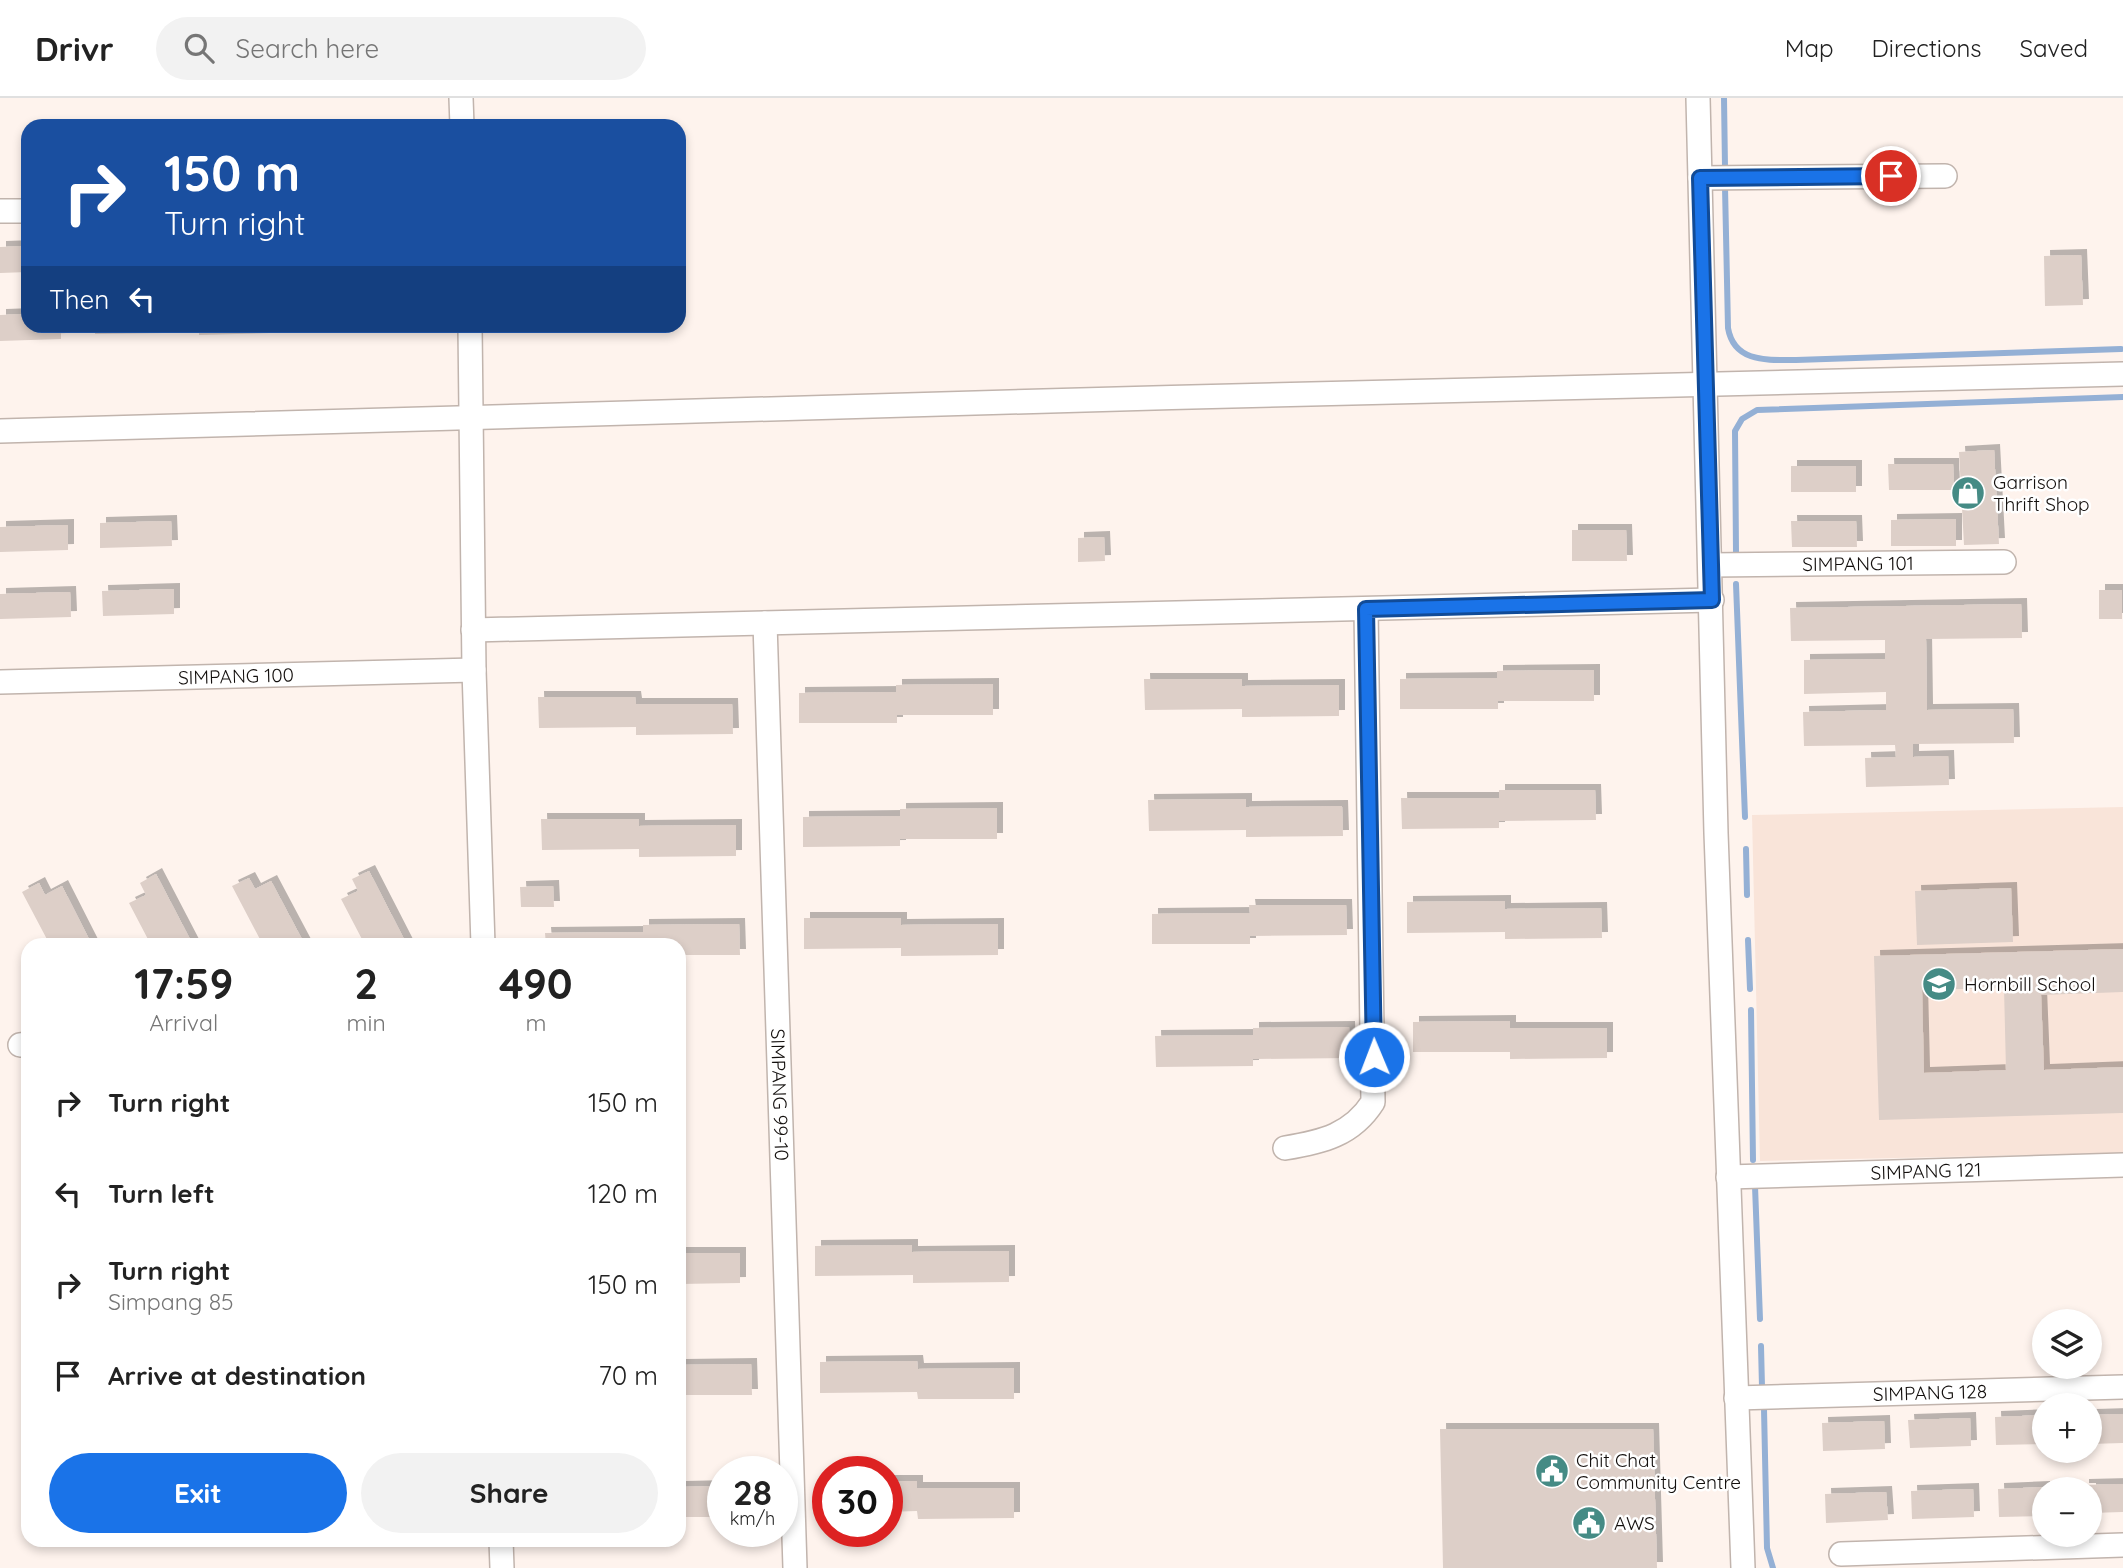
<!DOCTYPE html>
<html lang="en">
<head>
<meta charset="utf-8">
<style>
  :root { --surface:#fff; --page:#f2f2f2; --text:#222; --muted:#767676; --line:#e0e0e0; --accent:#1a73e8 }
  body { margin:0; font-family:Quicksand,sans-serif; background:var(--page); color:var(--text); height:100vh; display:flex; flex-direction:column; font-size:26px; white-space:nowrap }
  * { box-sizing:border-box; margin:0 }
  p { font-size:23px; color:var(--muted) }
  .icon { flex:none; width:38px; height:38px; fill:none; stroke:currentColor; stroke-width:2; stroke-linecap:round; stroke-linejoin:round }
  .map { position:relative; flex:1; overflow:hidden }
  .details { position:absolute; left:21px; top:840px; width:665px; height:609px; display:flex; flex-direction:column; background:var(--surface); border-radius:21px; box-shadow:0 4px 10px #0003 }
  .details>* { flex:none }
  .guide { position:absolute; left:21px; top:21px; width:665px; height:214px; border-radius:21px; box-shadow:0 4px 10px #0003; background:#1a4fa0; color:#fff; overflow:hidden }
  .tools { position:absolute; left:2032px; top:1211px; display:grid; gap:14px }
  .tools a { display:grid; place-items:center; width:70px; height:70px; border-radius:50%; background:var(--surface); box-shadow:0 4px 10px #0003; font-size:35px }
  .speed { position:absolute; left:707px; top:1358px; display:flex; gap:14px; font-size:35px; font-weight:700; text-align:center }
  .speed>* { display:grid; place-content:center; width:91px; height:91px; border-radius:50%; background:var(--surface); box-shadow:0 4px 10px #0003; line-height:1 }
  .speed small { font-size:18px; font-weight:400 }
  .speed .limit { border:10px solid #d22; background:#fff; color:#111 }
  .pin { position:absolute; display:grid; place-items:center; width:60px; height:60px; color:#fff; margin:-30px; border:4px solid #fff; border-radius:50%; box-shadow:0 2px 7px #0007 }
  .me { position:absolute; width:77px; margin:-38px; rotate:359deg; stroke-linejoin:round; filter:drop-shadow(0 0 5px #0008) }
  .turn { display:flex; align-items:center; gap:24px; height:147px; padding:0 28px; font-size:32px }
  .turn .icon { width:91px; height:91px; stroke-width:2.5 }
  .turn b { display:block; font-size:49px; line-height:60px }
  .then { display:flex; align-items:center; height:66px; padding:0 28px; background:#0003; gap:14px; font-size:26px }
  .eta { display:flex; justify-content:space-evenly; align-items:center; height:119px; text-align:center }
  .eta b { font-size:42px; font-weight:800; line-height:49px }
  .cta { display:flex; gap:14px; margin-top:auto; padding:14px 28px }
  .cta a { flex:1; height:80px; border-radius:42px; background:var(--accent); color:#fff; font-size:28px; font-weight:800; line-height:80px; text-align:center }
  .cta a+a { background:var(--page); color:var(--text) }
  ul { padding:0; list-style:none }
  li { display:flex; align-items:center; gap:21px; height:91px; padding:0 28px }
  li div { flex:1 }
  li b { display:block; font-size:26px }
  li em { font-style:normal }
  header { display:flex; align-items:center; gap:42px; box-sizing:border-box; height:98px; padding:0 35px; background:var(--surface); border-bottom:2px solid var(--line) }
  header strong { font-size:33px }
  nav { display:flex; gap:38px; margin-inline-start:auto; font-size:24px }
  .search { width:490px; height:63px; background:var(--page); display:flex; align-items:center; gap:18px; box-sizing:border-box; padding:0 24px; border-radius:38px; color:var(--muted); font-size:26px }
  .map>svg:first-child { display:block }
</style>
</head>
<body>
<header>
<strong>Drivr</strong>
<div class="search"><svg class="icon" aria-label="search" viewBox="0 0 24 24"><circle cx="10" cy="10" r="6"/><path d="M15 15l6 6"/></svg>Search here</div>
<nav><a>Map</a><a>Directions</a><a>Saved</a></nav>
</header>
<div class="map">
<svg width="2123" height="1470" viewBox="0 0 2123 1470">
  <defs>
    <filter id="shadow"><feDropShadow dx="6" dy="-6" stdDeviation="0" flood-color="#0004"/></filter>
  </defs>
  <rect width="100%" height="100%" fill="#fef3ed"/>
  <path fill="#f9e4d9" d="M 2123,709 L 2123,1055 L 1760,1063 L 1752,717 Z"/>
  <g fill="none" stroke-linecap="round" stroke-linejoin="round">
    <path stroke="#94b0d5" stroke-width="6" d="M 1724,0 L 1725,69
      M 1725,89 L 1728,230 C 1734,265 1768,262 1796,262 L 2121,251
      M 1736,454 L 1735,333 L 1742,321 L 1757,312 L 2123,299
      M 1736,486 L 1745,719
      M 1746,751 L 1747,797
      M 1748,842 L 1750,891
      M 1751,912 L 1753,1062
      M 1755,1088 L 1760,1221
      M 1761,1248 L 1762,1289
      M 1764,1311 L 1767,1450 L 1773,1470"/>
  </g>
  <path fill="#ddcfc8" fill-rule="evenodd" filter="url(#shadow)" d="M 28,148 L 28,174 L 0,175 L 0,149 Z
    M 2081,157 L 2083,207 L 2045,208 L 2044,158 Z
    M 28,216 L 28,228 L 61,228 L 61,241 L 0,243 L 0,217 Z
    M 95,228 L 166,228 L 166,235 L 95,236 Z
    M 199,228 L 269,228 L 270,235 L 199,237 Z
    M 305,228 L 376,228 L 376,232 L 305,234 Z
    M 1994,352 L 1999,446 L 1964,447 L 1959,354 Z
    M 1888,366 L 1953,366 L 1954,392 L 1889,392 Z
    M 1791,368 L 1856,368 L 1856,394 L 1791,394 Z
    M 1956,421 L 1956,448 L 1891,448 L 1891,422 Z
    M 171,423 L 172,448 L 100,450 L 100,425 Z
    M 1791,423 L 1856,423 L 1857,449 L 1792,449 Z
    M 68,427 L 68,452 L 0,454 L 0,429 Z
    M 1572,432 L 1626,432 L 1627,463 L 1572,463 Z
    M 1104,439 L 1105,463 L 1078,464 L 1078,440 Z
    M 174,491 L 174,516 L 103,518 L 102,493 Z
    M 2099,492 L 2122,492 L 2122,521 L 2099,521 Z
    M 70,494 L 71,519 L 0,521 L 0,496 Z
    M 2021,506 L 2022,540 L 1926,541 L 1927,612 L 2013,611 L 2014,645 L 1913,646 L 1913,659 L 1948,658 L 1949,687 L 1866,689 L 1865,660 L 1896,659 L 1895,647 L 1804,648 L 1803,614 L 1886,612 L 1886,594 L 1804,596 L 1804,562 L 1885,561 L 1885,542 L 1791,543 L 1790,510 Z
    M 1594,572 L 1594,603 L 1498,603 L 1498,611 L 1400,611 L 1400,581 L 1497,580 L 1497,573 Z
    M 1144,581 L 1242,581 L 1242,588 L 1339,587 L 1339,618 L 1242,619 L 1242,611 L 1145,612 Z
    M 993,586 L 993,617 L 897,617 L 897,625 L 799,625 L 799,595 L 896,594 L 896,587 Z
    M 538,599 L 635,599 L 636,606 L 732,606 L 733,636 L 636,637 L 636,629 L 539,630 Z
    M 1499,692 L 1595,692 L 1596,722 L 1499,723 L 1499,730 L 1402,731 L 1401,700 L 1499,700 Z
    M 1246,701 L 1246,709 L 1342,708 L 1343,738 L 1246,739 L 1246,732 L 1149,733 L 1148,702 Z
    M 997,710 L 997,741 L 900,741 L 900,748 L 803,749 L 803,719 L 900,718 L 900,711 Z
    M 541,721 L 639,721 L 639,728 L 736,727 L 736,758 L 639,759 L 639,751 L 542,752 Z
    M 369,773 L 407,847 L 365,847 L 341,801 L 358,793 L 352,781 Z
    M 156,776 L 193,847 L 151,847 L 129,805 L 146,797 L 140,785 Z
    M 249,780 L 255,791 L 271,783 L 305,847 L 263,847 L 232,788 Z
    M 39,785 L 45,797 L 62,788 L 92,847 L 50,847 L 22,794 Z
    M 553,788 L 554,809 L 521,809 L 520,789 Z
    M 2011,790 L 2013,844 L 1917,847 L 1915,793 Z
    M 1505,803 L 1505,811 L 1601,810 L 1602,840 L 1505,841 L 1505,834 L 1407,835 L 1407,804 Z
    M 1249,807 L 1346,807 L 1347,837 L 1250,838 L 1250,846 L 1152,846 L 1152,816 L 1250,815 Z
    M 804,820 L 901,820 L 901,827 L 998,826 L 998,857 L 901,858 L 901,850 L 804,851 Z
    M 739,826 L 740,857 L 679,857 L 679,847 L 546,847 L 545,835 L 643,834 L 643,827 Z
    M 2123,851 L 2123,894 L 2041,897 L 2044,972 L 2123,969 L 2123,1015 L 1879,1022 L 1874,858 ZM 2004,890 L 2006,972 L 1924,975 L 1922,892 Z
    M 1510,923 L 1510,930 L 1607,930 L 1607,960 L 1510,961 L 1510,954 L 1413,954 L 1413,924 Z
    M 1349,929 L 1350,960 L 1253,961 L 1253,968 L 1156,969 L 1155,938 L 1253,937 L 1253,930 Z
    M 912,1147 L 912,1154 L 1009,1153 L 1009,1184 L 913,1185 L 913,1177 L 815,1178 L 815,1148 Z
    M 679,1155 L 740,1155 L 740,1185 L 679,1186 Z
    M 917,1263 L 918,1271 L 1014,1270 L 1014,1301 L 918,1301 L 917,1294 L 820,1295 L 820,1264 Z
    M 751,1266 L 752,1297 L 679,1297 L 679,1267 Z
    M 2123,1316 L 2123,1345 L 2090,1346 L 2090,1317 Z
    M 2044,1317 L 2044,1346 L 1996,1347 L 1995,1319 Z
    M 1970,1320 L 1971,1348 L 1910,1350 L 1908,1322 Z
    M 1884,1323 L 1885,1351 L 1823,1353 L 1822,1325 Z
    M 1440,1331 L 1653,1331 L 1657,1470 L 1443,1470 Z
    M 820,1383 L 828,1383 L 828,1414 L 820,1414 Z
    M 887,1383 L 917,1383 L 917,1390 L 1014,1390 L 1014,1420 L 918,1421 L 917,1413 L 887,1414 Z
    M 2123,1386 L 2123,1414 L 2090,1415 L 2090,1391 L 2083,1391 L 2083,1387 Z
    M 723,1388 L 723,1419 L 679,1419 L 679,1389 Z
    M 2044,1389 L 2044,1418 L 1999,1419 L 1998,1391 Z
    M 1973,1391 L 1974,1419 L 1912,1421 L 1911,1393 Z
    M 1886,1394 L 1888,1422 L 1826,1425 L 1825,1396 Z"/>
  <g fill="none" stroke-linecap="round" stroke-linejoin="round">
    <g stroke="#c1b4ad" stroke-width="26">
      <g id="minor">
        <path d="M 461,0 L 462,28"/>
        <path d="M 1698,0 L 1716,735 L 1743,1470"/>
        <path d="M 1700,80 L 1945,78"/>
        <path d="M 0,113 L 28,113"/>
        <path d="M 470,228 L 474,572 L 483,847"/>
        <path d="M 0,333 C 708,315 1415,289 2123,276"/>
        <path id="s1" d="M 1711,467 L 2004,464"/>
        <path id="s2" d="M 765,525 L 795,1470"/>
        <path d="M 473,532 L 1712,502"/>
        <path id="s3" d="M 0,584 L 474,572"/>
        <path d="M 20,947 L 28,946"/>
        <path d="M 1285,1050 C 1322,1044 1352,1037 1373,1004 L 1366,511"/>
        <path id="s4" d="M 1728,1079 L 2123,1067"/>
        <path id="s5" d="M 1736,1300 L 2123,1289"/>
        <path d="M 501,1442 L 502,1470"/>
        <path d="M 1841,1456 L 2123,1447"/>
      </g>
    </g>
    <use href="#minor" stroke="#fff" stroke-width="23"/>
  </g>
  <g fill="none" stroke-linecap="round" stroke-linejoin="round">
    <g stroke="#114b97" stroke-width="18">
      <path id="route" d="M 1374,959 L 1366,511 L 1712,502 L 1700,80 L 1891,78"/>
    </g>
    <use href="#route" stroke="#1a73e8" stroke-width="12"/>
  </g>
  <defs>
    <g id="shop-disc" transform="scale(1.75)"><circle r="9.5" fill="#458b85" stroke="#fff"/><path d="M-5-2.5h2.3a2.7 3.5 0 0 1 5.4 0H5L5.5 6h-11ZM-1.5-2.5h3a1.5 2.3 0 0 0-3 0Z" fill="#fff"/></g>
    <g id="school-disc" transform="scale(1.75)"><circle r="9.5" fill="#458b85" stroke="#fff"/><path d="M0-5L7-2L0 1L-7-2ZM-4 1L0 2.5L4 1V4Q0 6-4 4Z" fill="#fff"/></g>
    <g id="civic-disc" transform="scale(1.75)"><circle r="9.5" fill="#458b85" stroke="#fff"/><path d="M-.6-6.5H3V-4.5H.6V-3L4-1V1h2V6H-6V1h2V-1L-.6-3ZM-1.2 2.5V6h2.4V2.5Z" fill="#fff"/></g>
  </defs>
  <g fill-rule="evenodd">
    <use href="#shop-disc" x="1968" y="395"/>
    <use href="#school-disc" x="1939" y="886"/>
    <use href="#civic-disc" x="1552" y="1373"/>
    <use href="#civic-disc" x="1589" y="1425"/>
  </g>
  <g text-anchor="middle" dominant-baseline="central" stroke-width="5" stroke-linejoin="round" paint-order="stroke">
    <g font-size="19" fill="#130f0d" stroke="#fff" text-anchor="start">
      <text x="1993" y="384">Garrison<tspan x="1993" dy="22">Thrift Shop</tspan></text>
      <text x="1964" y="886">Hornbill School</text>
      <text x="1576" y="1362">Chit Chat<tspan x="1576" dy="22">Community Centre</tspan></text>
      <text x="1614" y="1425">AWS</text>
    </g>
    <g font-size="19" fill="#130f0d" stroke="#fff">
      <text stroke="none"><textPath href="#s1" startOffset="147">SIMPANG 101</textPath></text>
      <text stroke="none"><textPath href="#s3" startOffset="236">SIMPANG 100</textPath></text>
      <text stroke="none"><textPath href="#s2" startOffset="472">SIMPANG 99-10</textPath></text>
      <text stroke="none"><textPath href="#s4" startOffset="198">SIMPANG 121</textPath></text>
      <text stroke="none"><textPath href="#s5" startOffset="194">SIMPANG 128</textPath></text>
    </g>
  </g>
</svg>
<div class="tools">
<a><svg class="icon" aria-label="layers" viewBox="0 0 24 24"><path d="M12 4l9 5-9 5-9-5zM3 14l9 5 9-5"/></svg></a>
<a>+</a>
<a>−</a>
</div>
<div class="speed"><div>28<small>km/h</small></div><div class="limit">30</div></div>
<div class="pin" style="left:1891px;top:78px;background:#d93025"><svg class="icon" aria-label="arrive" viewBox="0 0 24 24"><path d="M6 21V4h12l-3 4 3 4H6"/></svg></div>
<svg class="me" style="left:1374px;top:959px" viewBox="-20 -20 40 40"><circle r="17" fill="#1a73e8" stroke="#fff" stroke-width="3"/><path d="M0-11L8 9 0 5-8 9z" fill="#fff"/></svg>
<div class="guide">
<div class="turn"><svg class="icon" aria-label="right" viewBox="0 0 24 24"><path d="M7 20v-9h11M14 6l5 5-5 5"/></svg><div><b>150 m</b>Turn right</div></div>
<div class="then">Then<svg class="icon" aria-label="left" viewBox="0 0 24 24"><path d="M17 20v-9H6M10 6l-5 5 5 5"/></svg></div>
</div>
<section class="details">
<div class="eta">
<div><b>17:59</b><p>Arrival</p></div>
<div><b>2</b><p>min</p></div>
<div><b>490</b><p>m</p></div>
</div>
<ul>
<li><svg class="icon" aria-label="right" viewBox="0 0 24 24"><path d="M7 20v-9h11M14 6l5 5-5 5"/></svg><div><b>Turn right</b></div><em>150 m</em></li>
<li><svg class="icon" aria-label="left" viewBox="0 0 24 24"><path d="M17 20v-9H6M10 6l-5 5 5 5"/></svg><div><b>Turn left</b></div><em>120 m</em></li>
<li><svg class="icon" aria-label="right" viewBox="0 0 24 24"><path d="M7 20v-9h11M14 6l5 5-5 5"/></svg><div><b>Turn right</b><p>Simpang 85</p></div><em>150 m</em></li>
<li><svg class="icon" aria-label="arrive" viewBox="0 0 24 24"><path d="M6 21V4h12l-3 4 3 4H6"/></svg><div><b>Arrive at destination</b></div><em>70 m</em></li>
</ul>
<div class="cta"><a>Exit</a><a>Share</a></div>
</section>
</div>
</body>
</html>
